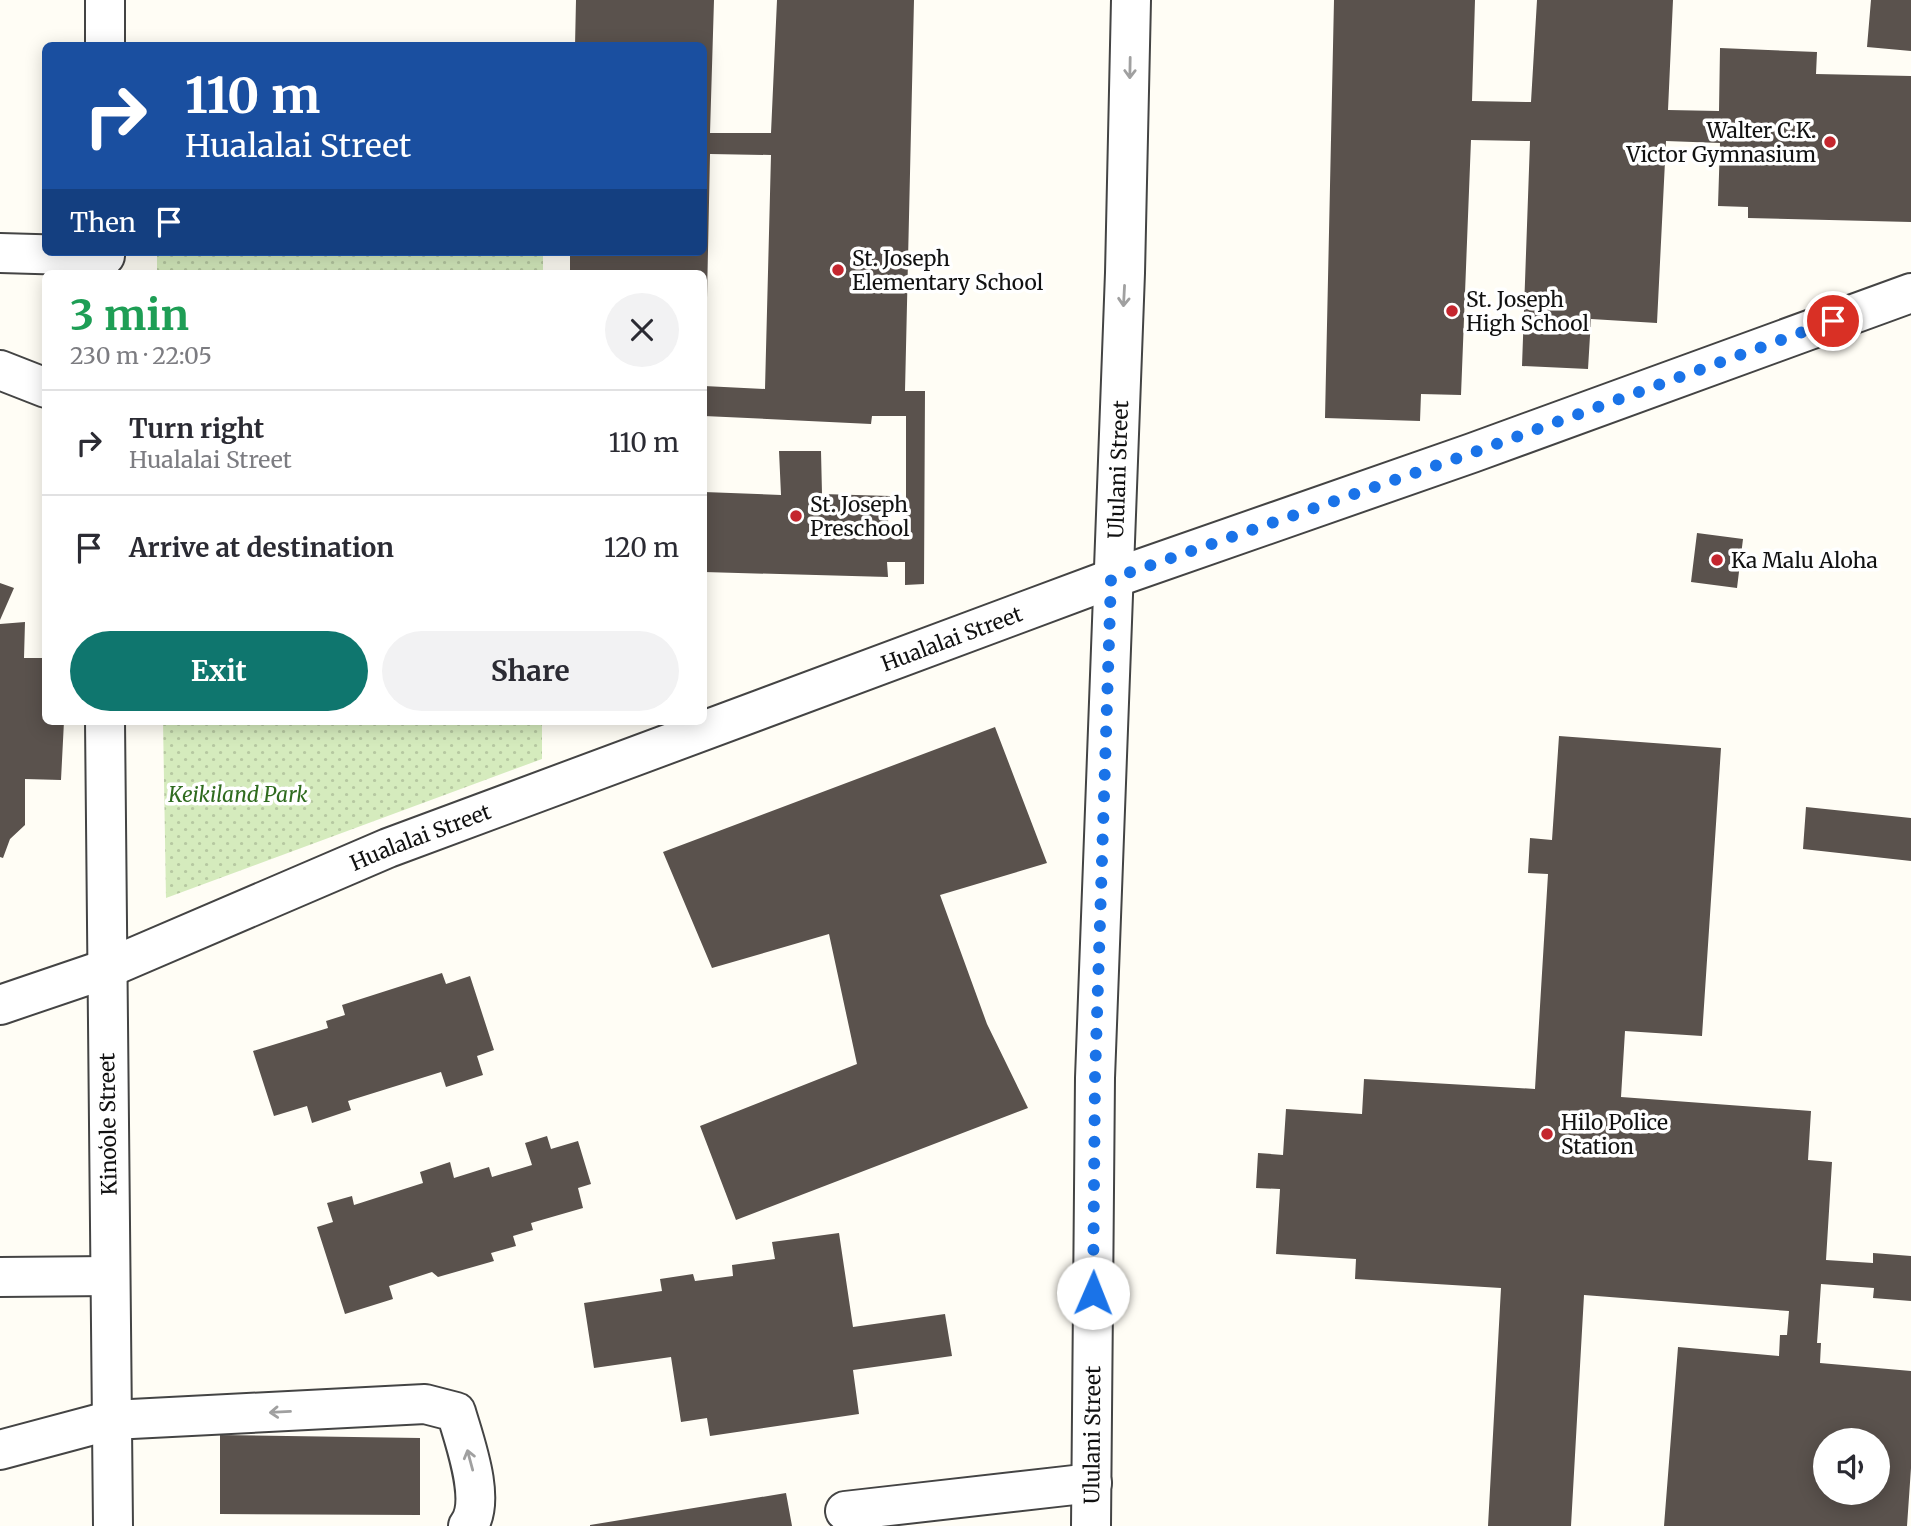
<!DOCTYPE html>
<html lang="en">
<head>
<meta charset="utf-8">
<style>
  :root { --surface:#fff; --page:#f2f2f3; --text:#2b2b33; --muted:#7c7c81; --line:#e1e1e2; --accent:#0f766e }
  body { margin:0; font-family:Merriweather,serif; background:var(--page); color:var(--text); height:100vh; display:flex; flex-direction:column; font-size:26px; white-space:nowrap }
  * { box-sizing:border-box; margin:0 }
  p { font-size:23px; color:var(--muted) }
  .icon { flex:none; width:38px; height:38px; fill:none; stroke:currentColor; stroke-width:2; stroke-linecap:round; stroke-linejoin:round }
  .map { position:relative; flex:1; overflow:hidden }
  .sheet { position:absolute; left:42px; top:270px; width:665px; height:455px; display:flex; flex-direction:column; background:var(--surface); border-radius:10px; box-shadow:0 4px 18px #0003 }
  .sheet>* { flex:none }
  .top-card { position:absolute; left:42px; top:42px; width:665px; height:214px; border-radius:10px; box-shadow:0 4px 18px #0003; background:#1a4fa0; color:#fff; overflow:hidden }
  .tools { position:absolute; left:1813px; top:1428px; display:grid; gap:14px }
  .tools a { display:grid; place-items:center; width:77px; height:77px; border-radius:50%; background:var(--surface); box-shadow:0 4px 18px #0003; font-size:35px }
  .pin { position:absolute; display:grid; place-items:center; width:60px; height:60px; color:#fff; margin:-30px; border:4px solid #fff; border-radius:50%; box-shadow:0 2px 7px #0007 }
  .me { position:absolute; width:77px; margin:-38px; rotate:1deg; stroke-linejoin:round; filter:drop-shadow(0 0 5px #0008) }
  .turn { display:flex; align-items:center; gap:24px; height:147px; padding:0 28px; font-size:32px }
  .turn .icon { width:91px; height:91px; stroke-width:2.5 }
  .turn b { display:block; font-size:49px; line-height:60px }
  .then { display:flex; align-items:center; height:66px; padding:0 28px; background:#0003; gap:14px; font-size:26px }
  .round { display:grid; place-items:center; flex:none; width:74px; height:74px; border-radius:37px; background:var(--page) }
  .summary { display:flex; align-items:center; justify-content:space-between; height:119px; padding:0 28px }
  h1 { font-size:42px; font-weight:700; line-height:52px; color:#1e9e55 }
  .cta { display:flex; gap:14px; margin-top:auto; padding:14px 28px }
  .cta a { flex:1; height:80px; border-radius:42px; background:var(--accent); color:#fff; font-size:28px; font-weight:700; line-height:80px; text-align:center }
  .cta a+a { background:var(--page); color:var(--text) }
  ul { padding:0; list-style:none }
  li { display:flex; align-items:center; gap:21px; height:105px; padding:0 28px; border-top:2px solid var(--line) }
  li div { flex:1 }
  li b { display:block; font-size:26px }
  li em { font-style:normal }
  .map>svg:first-child { display:block }
</style>
</head>
<body>
<div class="map">
<svg width="1911" height="1526" viewBox="0 0 1911 1526">
  <defs>
    <pattern id="park-dots" width="8" height="8" patternUnits="userSpaceOnUse" patternTransform="scale(1.75)"><rect width="8" height="8" fill="#d5ebbd"/><path d="M2 2h.1M6 6h.1" fill="none" stroke="#b6c8a1" stroke-width="1.8" stroke-linecap="round"/></pattern>
  </defs>
  <rect width="100%" height="100%" fill="#fffdf5"/>
  <path fill="url(#park-dots)" d="M 157,252 L 543,252 L 543,273 L 157,273 Z
    M 163,721 L 542,721 L 542,759 L 166,898 Z"/>
  <path fill="#5a524d" fill-rule="evenodd" d="M 576,0 L 714,0 L 710,133 L 771,133 L 777,0 L 914,0 L 905,391 L 925,391 L 924,584 L 905,585 L 905,562 L 887,562 L 888,577 L 704,572 L 704,492 L 781,495 L 779,451 L 821,451 L 822,494 L 890,496 L 887,536 L 906,536 L 906,416 L 872,416 L 871,424 L 704,416 L 704,386 L 765,389 L 771,155 L 710,154 L 706,346 L 704,273 L 570,273 L 570,252 L 704,252 L 704,46 L 575,46 Z
    M 1334,0 L 1475,0 L 1472,101 L 1531,102 L 1537,0 L 1673,0 L 1668,110 L 1719,111 L 1720,48 L 1817,52 L 1816,74 L 1911,76 L 1911,222 L 1748,218 L 1748,207 L 1718,206 L 1720,143 L 1666,141 L 1657,323 L 1591,319 L 1588,369 L 1522,366 L 1530,141 L 1471,140 L 1461,395 L 1421,394 L 1420,421 L 1325,418 Z
    M 1871,0 L 1911,0 L 1911,51 L 1867,47 Z
    M 1697,533 L 1743,539 L 1737,588 L 1691,582 Z
    M 0,583 L 14,588 L 0,620 Z
    M 25,622 L 24,658 L 46,658 L 46,721 L 64,721 L 61,780 L 25,779 L 25,825 L 10,839 L 3,858 L 0,857 L 0,624 Z
    M 995,727 L 1047,863 L 940,895 L 987,1024 L 1028,1108 L 736,1220 L 700,1126 L 857,1064 L 829,934 L 712,968 L 663,852 Z
    M 1559,736 L 1721,748 L 1702,1036 L 1625,1031 L 1621,1097 L 1811,1111 L 1808,1160 L 1832,1162 L 1826,1260 L 1873,1263 L 1873,1253 L 1911,1256 L 1911,1301 L 1873,1298 L 1874,1288 L 1821,1284 L 1817,1343 L 1821,1343 L 1820,1363 L 1911,1371 L 1911,1468 L 1907,1526 L 1664,1526 L 1678,1347 L 1779,1356 L 1780,1335 L 1787,1335 L 1789,1311 L 1584,1295 L 1571,1526 L 1488,1526 L 1501,1288 L 1355,1279 L 1356,1259 L 1276,1254 L 1280,1189 L 1256,1188 L 1258,1153 L 1283,1155 L 1286,1109 L 1362,1114 L 1364,1079 L 1535,1089 L 1548,874 L 1528,873 L 1530,838 L 1552,840 ZM 1825,1440 L 1878,1440 L 1878,1493 L 1825,1493 Z
    M 1806,807 L 1911,818 L 1911,861 L 1803,849 Z
    M 442,973 L 446,984 L 470,976 L 494,1050 L 477,1056 L 483,1075 L 446,1087 L 441,1072 L 348,1101 L 351,1110 L 312,1123 L 307,1106 L 274,1116 L 253,1051 L 328,1028 L 326,1021 L 345,1015 L 342,1005 Z
    M 547,1136 L 551,1149 L 578,1141 L 591,1184 L 578,1188 L 583,1208 L 531,1223 L 533,1230 L 513,1236 L 516,1246 L 491,1253 L 494,1261 L 438,1277 L 432,1272 L 389,1286 L 393,1299 L 345,1314 L 317,1227 L 333,1222 L 327,1203 L 352,1196 L 354,1205 L 423,1183 L 420,1172 L 450,1162 L 454,1178 L 489,1167 L 492,1177 L 532,1165 L 525,1143 Z
    M 839,1233 L 853,1327 L 945,1314 L 952,1356 L 853,1370 L 859,1414 L 710,1436 L 707,1418 L 681,1422 L 671,1357 L 594,1368 L 584,1303 L 662,1291 L 660,1279 L 693,1274 L 695,1281 L 733,1276 L 732,1265 L 775,1259 L 772,1242 Z
    M 220,1435 L 420,1438 L 420,1515 L 220,1514 Z
    M 786,1493 L 792,1526 L 590,1526 L 590,1525 Z"/>
  <g fill="none" stroke-linecap="round" stroke-linejoin="round">
    <g stroke="#444" stroke-width="42">
      <g id="minor">
        <path d="M 105,46 L 105,0"/>
        <path d="M 0,253 L 105,256"/>
        <path d="M 0,370 L 46,388"/>
        <path d="M 105,721 L 113,1526"/>
        <path id="s1" d="M 0,1005 L 106,969 L 388,848 L 762,709 L 1111,579 L 1472,453 L 1911,293"/>
        <path d="M 0,1277 L 110,1276"/>
        <path d="M 0,1450 L 112,1420 L 425,1404 L 456,1412 C 464,1440 487,1501 468,1526"/>
        <path d="M 845,1511 L 1092,1483"/>
        <path id="s2" d="M 1091,1526 L 1095,1078 L 1125,273 L 1131,0"/>
      </g>
    </g>
    <use href="#minor" stroke="#fff" stroke-width="38"/>
  </g>
  <defs><path id="oneway-shaft" d="M-6 0H5M1.5-3L5.5 0L1.5 3" fill="none" stroke-width="1.6" stroke-linecap="round" stroke-linejoin="round" transform="scale(1.75)"/></defs>
  <g stroke="#a0a0a0">
    <use href="#oneway-shaft" transform="translate(1130 68) rotate(91)"/>
    <use href="#oneway-shaft" transform="translate(1124 296) rotate(93)"/>
    <use href="#oneway-shaft" transform="translate(280 1412) rotate(177)"/>
    <use href="#oneway-shaft" transform="translate(470 1460) rotate(-105)"/>
  </g>
  <g fill="none" stroke-linecap="round" stroke-linejoin="round">
    <path stroke="#1a73e8" stroke-width="12" stroke-dasharray="0 21.6" d="M 1093,1293 L 1095,1078 L 1111,579 L 1472,453 L 1833,321"/>
  </g>
  <g fill="#c4262e" stroke="#fff" stroke-width="2.5">
    <circle cx="1830" cy="142" r="7"/>
    <circle cx="838" cy="270" r="7"/>
    <circle cx="1452" cy="311" r="7"/>
    <circle cx="796" cy="516" r="7"/>
    <circle cx="1717" cy="560" r="7"/>
    <circle cx="1547" cy="1134" r="7"/>
  </g>
  <g text-anchor="middle" dominant-baseline="central" stroke-width="7" stroke-linejoin="round" paint-order="stroke">
    <g font-size="21" fill="#111" stroke="#fff" text-anchor="start">
      <text x="1816" y="130" text-anchor="end">Walter C.K.<tspan x="1816" dy="24">Victor Gymnasium</tspan></text>
      <text x="852" y="258">St. Joseph<tspan x="852" dy="24">Elementary School</tspan></text>
      <text x="1466" y="299">St. Joseph<tspan x="1466" dy="24">High School</tspan></text>
      <text x="810" y="504">St. Joseph<tspan x="810" dy="24">Preschool</tspan></text>
      <text x="1731" y="560">Ka Malu Aloha</text>
      <text x="1561" y="1122">Hilo Police<tspan x="1561" dy="24">Station</tspan></text>
    </g>
    <g font-size="21" fill="#111" stroke="#fff">
      <text stroke="none"><textPath href="#s2" startOffset="1057">Ululani Street</textPath></text>
      <text stroke="none"><textPath href="#s1" startOffset="1020">Hualalai Street</textPath></text>
      <text stroke="none"><textPath href="#s1" startOffset="453">Hualalai Street</textPath></text>
      <text transform="translate(108 1124) rotate(-91)">Kinoʻole Street</text>
      <text stroke="none"><textPath href="#s2" startOffset="91">Ululani Street</textPath></text>
    </g>
    <g font-size="21" font-style="italic" fill="#2f6b1f" stroke="#fff">
      <text x="238" y="794">Keikiland Park</text>
    </g>
  </g>
</svg>
<div class="tools">
<a><svg class="icon" aria-label="sound" viewBox="0 0 24 24"><path d="M4 9h4l5-4v14l-5-4H4zM17 9q2 3 0 6"/></svg></a>
</div>
<div class="pin" style="left:1833px;top:321px;background:#d93025"><svg class="icon" aria-label="arrive" viewBox="0 0 24 24"><path d="M6 21V4h12l-3 4 3 4H6"/></svg></div>
<svg class="me" style="left:1093px;top:1293px" viewBox="-20 -20 40 40"><circle r="19" fill="#fff"/><path d="M0-13L10 11 0 6-10 11z" fill="#1a73e8"/></svg>
<div class="top-card">
<div class="turn"><svg class="icon" aria-label="right" viewBox="0 0 24 24"><path d="M7 20v-9h11M14 6l5 5-5 5"/></svg><div><b>110 m</b>Hualalai Street</div></div>
<div class="then">Then<svg class="icon" aria-label="arrive" viewBox="0 0 24 24"><path d="M6 21V4h12l-3 4 3 4H6"/></svg></div>
</div>
<section class="sheet">
<div class="summary"><div><h1>3 min</h1><p>230 m · 22:05</p></div><a class="round"><svg class="icon" aria-label="close" viewBox="0 0 24 24"><path d="M6 6l12 12M18 6L6 18"/></svg></a></div>
<ul>
<li><svg class="icon" aria-label="right" viewBox="0 0 24 24"><path d="M7 20v-9h11M14 6l5 5-5 5"/></svg><div><b>Turn right</b><p>Hualalai Street</p></div><em>110 m</em></li>
<li><svg class="icon" aria-label="arrive" viewBox="0 0 24 24"><path d="M6 21V4h12l-3 4 3 4H6"/></svg><div><b>Arrive at destination</b></div><em>120 m</em></li>
</ul>
<div class="cta"><a>Exit</a><a>Share</a></div>
</section>
</div>
</body>
</html>
